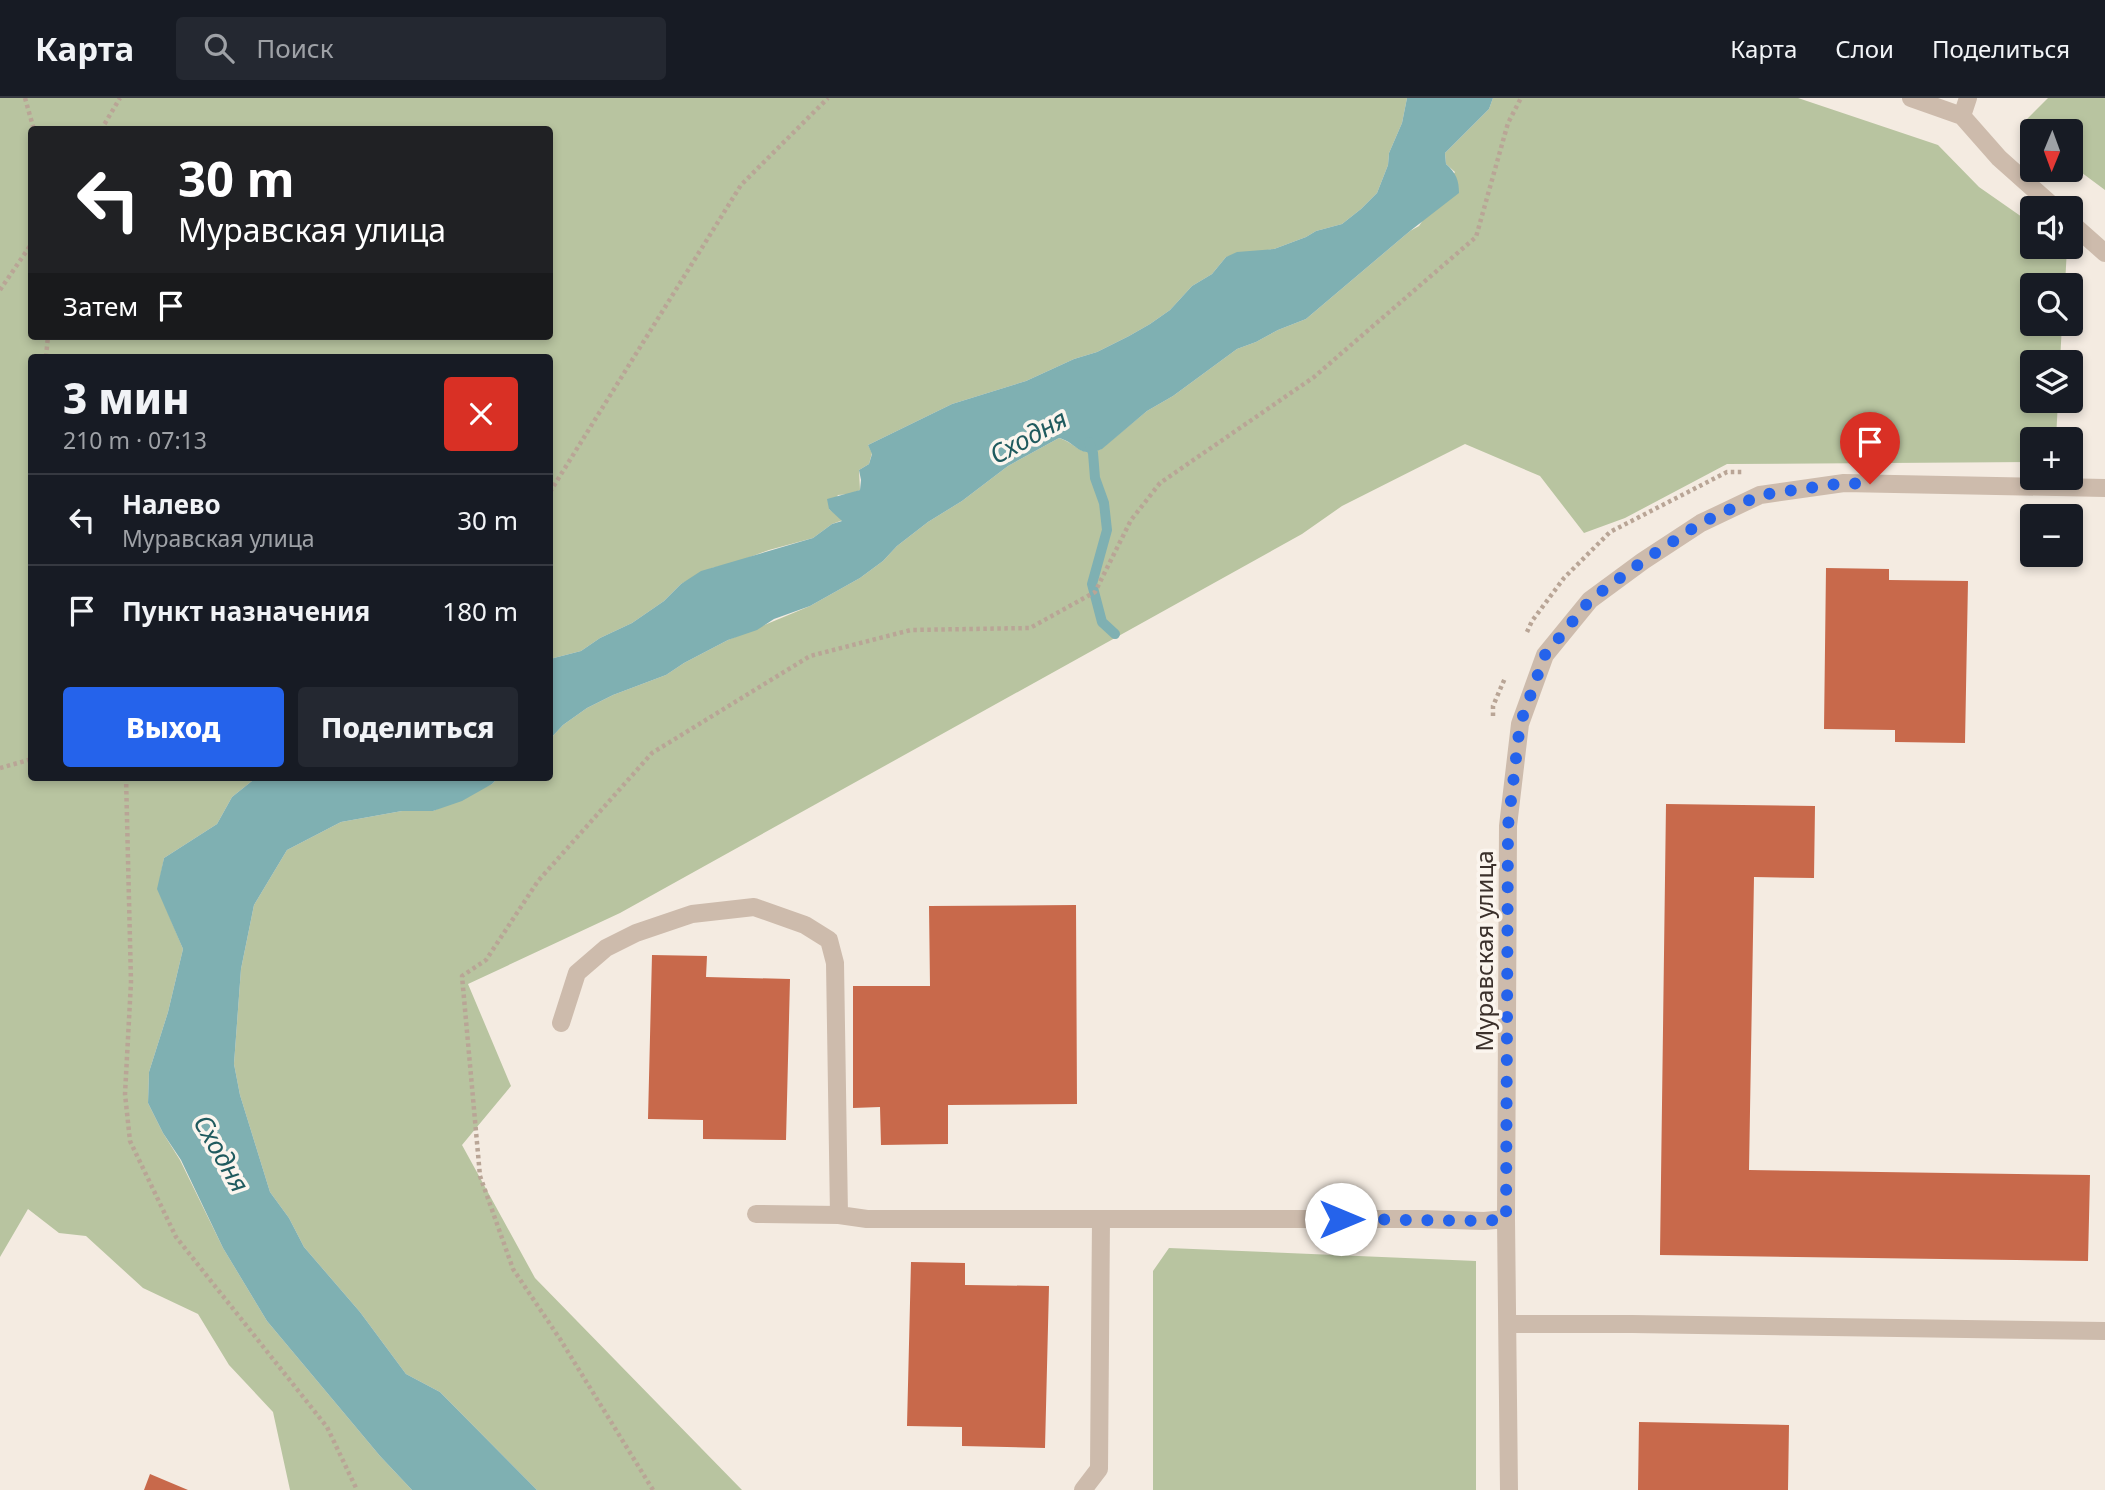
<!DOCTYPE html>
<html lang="ru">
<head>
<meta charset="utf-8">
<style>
  :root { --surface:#171b24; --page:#242831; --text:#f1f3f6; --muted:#9ea1a6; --line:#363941; --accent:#2563eb }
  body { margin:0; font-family:"Noto Sans",sans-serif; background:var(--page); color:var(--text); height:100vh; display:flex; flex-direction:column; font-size:26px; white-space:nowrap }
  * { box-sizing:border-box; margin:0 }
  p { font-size:23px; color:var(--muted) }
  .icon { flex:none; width:38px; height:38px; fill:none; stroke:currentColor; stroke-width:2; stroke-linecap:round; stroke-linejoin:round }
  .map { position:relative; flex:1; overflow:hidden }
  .drawer { position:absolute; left:28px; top:256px; width:525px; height:427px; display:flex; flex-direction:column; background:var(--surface); border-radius:7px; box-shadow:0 4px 10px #0003 }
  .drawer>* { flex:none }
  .banner { position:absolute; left:28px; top:28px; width:525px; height:214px; border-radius:7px; box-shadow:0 4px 10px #0003; background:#202124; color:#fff; overflow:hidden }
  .needle { width:46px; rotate:181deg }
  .tools { position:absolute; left:2020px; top:21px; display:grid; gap:14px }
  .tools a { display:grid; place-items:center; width:63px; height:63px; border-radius:7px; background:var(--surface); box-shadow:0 4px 10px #0003; font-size:35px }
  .pin { position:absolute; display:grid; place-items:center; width:60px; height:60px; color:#fff; margin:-72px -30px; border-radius:50% 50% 50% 0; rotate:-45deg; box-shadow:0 0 7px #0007 }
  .pin .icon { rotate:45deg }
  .me { position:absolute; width:77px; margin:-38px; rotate:90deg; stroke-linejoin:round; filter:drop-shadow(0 0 5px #0008) }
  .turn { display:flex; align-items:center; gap:24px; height:147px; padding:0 35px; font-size:32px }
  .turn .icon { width:91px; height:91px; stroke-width:2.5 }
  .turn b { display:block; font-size:49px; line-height:60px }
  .then { display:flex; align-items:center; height:66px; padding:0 35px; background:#0003; gap:14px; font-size:26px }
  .round { display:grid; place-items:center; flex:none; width:74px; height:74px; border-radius:7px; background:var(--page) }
  .summary { display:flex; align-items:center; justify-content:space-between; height:119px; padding:0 35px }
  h1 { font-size:42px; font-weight:800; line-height:52px }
  .action { display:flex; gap:14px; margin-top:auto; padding:14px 35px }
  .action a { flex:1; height:80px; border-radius:7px; background:var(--accent); color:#fff; font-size:28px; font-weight:800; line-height:80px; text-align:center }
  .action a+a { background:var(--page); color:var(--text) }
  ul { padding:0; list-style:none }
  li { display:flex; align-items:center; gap:21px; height:91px; padding:0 35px; border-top:2px solid var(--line) }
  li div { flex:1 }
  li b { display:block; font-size:26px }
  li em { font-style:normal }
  header { display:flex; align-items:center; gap:42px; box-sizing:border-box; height:98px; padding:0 35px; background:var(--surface); border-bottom:2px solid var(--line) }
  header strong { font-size:33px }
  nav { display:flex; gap:38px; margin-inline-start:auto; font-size:24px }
  .search { width:490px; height:63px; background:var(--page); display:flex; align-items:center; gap:18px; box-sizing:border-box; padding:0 24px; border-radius:7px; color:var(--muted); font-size:26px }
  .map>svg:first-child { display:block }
</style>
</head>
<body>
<header>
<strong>Карта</strong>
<div class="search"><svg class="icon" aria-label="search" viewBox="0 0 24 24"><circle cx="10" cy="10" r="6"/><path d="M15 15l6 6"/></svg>Поиск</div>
<nav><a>Карта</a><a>Слои</a><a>Поделиться</a></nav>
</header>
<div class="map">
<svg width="2105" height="1392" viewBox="0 0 2105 1392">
  <rect width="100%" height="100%" fill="#f4ebe1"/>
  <path fill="#b8c4a0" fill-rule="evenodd" d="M 0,0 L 1407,0 L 1402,25 L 1389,55 L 1388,67 L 1377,95 L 1361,111 L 1342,126 L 1316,133 L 1306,139 L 1274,151 L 1226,159 L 1212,176 L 1192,188 L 1170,212 L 1150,226 L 1129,238 L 1097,254 L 1074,261 L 1026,283 L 952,306 L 868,347 L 872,355 L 869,366 L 859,372 L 860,392 L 850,396 L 838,397 L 829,411 L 843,422 L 832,426 L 813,440 L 769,452 L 734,465 L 712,470 L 681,486 L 664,503 L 632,525 L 600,540 L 581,553 L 550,561 L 550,259 L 32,259 L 32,679 L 257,679 L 232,699 L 217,726 L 164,760 L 158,791 L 183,851 L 168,914 L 149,974 L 148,1005 L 163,1035 L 180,1062 L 223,1150 L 267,1223 L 380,1358 L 412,1392 L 290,1392 L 273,1314 L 229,1267 L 198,1216 L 143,1190 L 86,1138 L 59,1135 L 28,1111 L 0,1159 ZM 32,32 L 550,32 L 550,238 L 32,238 Z
    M 1493,0 L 1798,0 L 1938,47 L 1979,89 L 2032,126 L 2032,149 L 2067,150 L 2065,187 L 2032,187 L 2032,226 L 2062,226 L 2060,264 L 2032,264 L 2032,303 L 2058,303 L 2056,341 L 2032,341 L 2032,364 L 1727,366 L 1625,420 L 1584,435 L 1540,378 L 1465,346 L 1342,408 L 1302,436 L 620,815 L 468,886 L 511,988 L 462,1047 L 535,1180 L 742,1392 L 537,1392 L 440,1294 L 406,1276 L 360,1214 L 304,1149 L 289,1120 L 270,1094 L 240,997 L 234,966 L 241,871 L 254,807 L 287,752 L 341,724 L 402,713 L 433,713 L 492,686 L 499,679 L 550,679 L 550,641 L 563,627 L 587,610 L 613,597 L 666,577 L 684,565 L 728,542 L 810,508 L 860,480 L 883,463 L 897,448 L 928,424 L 962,403 L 1008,368 L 1059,340 C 1076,345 1080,360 1101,351 L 1147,313 L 1173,298 L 1237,251 L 1256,244 L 1278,232 L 1306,221 L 1410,133 L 1419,128 L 1455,74 L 1446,66 L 1445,55 L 1489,11 Z
    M 2048,0 L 2105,0 L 2105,92 L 2070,66 L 2070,33 L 2032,33 L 2032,37 L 2020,28 Z
    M 1169,1150 L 1476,1163 L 1476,1392 L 1153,1392 L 1153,1173 Z"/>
  <path fill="#7fb0b2" d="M 1407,0 L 1493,0 L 1489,11 L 1445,55 L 1446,66 C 1456,75 1459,82 1459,95 L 1410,133 L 1306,221 L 1278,232 L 1256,244 L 1237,251 L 1173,298 L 1147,313 L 1102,351 C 1078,361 1078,345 1059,340 L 1008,368 L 962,403 L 928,424 L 897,448 L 883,463 L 860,480 L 810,508 L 774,521 L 757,532 L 728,542 L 684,565 L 666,577 L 613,597 L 587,610 L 563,627 L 550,641 L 550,561 L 581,553 L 600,540 L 632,525 L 664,503 L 681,486 L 701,473 L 813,440 L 832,426 L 842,423 L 829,411 L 827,401 L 860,392 L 861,382 L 859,372 L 869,366 L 872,356 L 868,347 L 952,306 L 1026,283 L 1074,261 L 1097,254 L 1129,238 L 1150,226 L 1170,212 L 1192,188 L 1212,176 L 1226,159 L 1237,154 L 1274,151 L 1306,139 L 1316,133 L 1342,126 L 1361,111 L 1377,95 L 1388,67 L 1389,55 L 1402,25 Z
    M 257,679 L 499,679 L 492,686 L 462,703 L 433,713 L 402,713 L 341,724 L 287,752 L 254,807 L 241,871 L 234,966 L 240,997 L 270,1094 L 289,1120 L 304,1149 L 360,1214 L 406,1276 L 440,1294 L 537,1392 L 412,1392 L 380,1358 L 267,1223 L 223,1150 L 181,1062 L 163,1035 L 148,1005 L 149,974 L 168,914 L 183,851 L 157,791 L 164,760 L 217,726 L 232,699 Z"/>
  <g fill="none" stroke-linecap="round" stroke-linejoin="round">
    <path stroke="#7fb0b2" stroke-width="10" d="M 1089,344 L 1093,355 L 1095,380 L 1104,405 L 1107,432 L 1092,486 L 1102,524 L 1115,536"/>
  </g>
  <path fill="#c8694b" d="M 1826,470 L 1889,471 L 1889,482 L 1968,483 L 1965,645 L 1895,644 L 1895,632 L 1824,631 Z
    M 1666,706 L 1815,708 L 1814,780 L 1754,779 L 1749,1072 L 2090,1077 L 2088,1163 L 1660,1157 Z
    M 1076,807 L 1077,1006 L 948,1007 L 948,1046 L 881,1047 L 880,1009 L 853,1010 L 853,888 L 930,888 L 929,808 Z
    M 652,857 L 707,858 L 706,879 L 790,881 L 786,1042 L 703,1041 L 703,1022 L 648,1021 Z
    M 911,1164 L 965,1165 L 965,1187 L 1049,1188 L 1045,1350 L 962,1348 L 962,1329 L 907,1328 Z
    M 1639,1324 L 1789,1327 L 1788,1392 L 1638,1392 Z
    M 150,1376 L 188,1392 L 144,1392 Z"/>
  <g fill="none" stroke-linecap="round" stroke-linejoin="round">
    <path stroke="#b9a596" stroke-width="4.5" stroke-dasharray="3.5 3.5" stroke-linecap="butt" d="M 25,0 L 34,32
      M 101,32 L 120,0
      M 0,192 L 32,145
      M 46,259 L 48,238
      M 550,394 L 741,87 L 828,0
      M 1527,534 L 1532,523 L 1564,480 L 1610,434 L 1727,374 L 1743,374
      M 1493,618 L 1493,608 L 1505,580
      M 0,670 L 32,661
      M 126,679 L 131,884 L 125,996 L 130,1043 L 176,1139 L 327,1329 L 357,1392
      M 653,1392 L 560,1241 L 513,1171 L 480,1078 L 462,878 L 486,862 L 538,783 L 652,655 L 810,558 L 911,532 L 1030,530 L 1095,494 L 1131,422 L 1160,385 L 1314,279 L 1476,139 L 1508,25 L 1521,0"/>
    <path stroke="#cdbbac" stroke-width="18" d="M 1911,0 L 1962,18 L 1999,60 L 2055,110
      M 1962,18 L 1968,0
      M 2070,124 L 2105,155
      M 561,925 L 577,875 L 606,850 L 636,835 L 692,816 L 754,809 L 805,827 L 829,842 L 835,865 L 839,1117 L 867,1121 L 1101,1121
      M 756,1116 L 839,1117
      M 1508,1226 L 1632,1226 L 2105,1233
      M 1083,1392 L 1099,1371 L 1101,1121 L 1421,1121 L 1484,1123 L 1506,1121
      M 1509,1392 L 1506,1121 L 1508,728 L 1520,626 L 1545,557 L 1590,502 L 1643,463 L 1701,425 L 1760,397 L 1844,385 L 2105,390"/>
  </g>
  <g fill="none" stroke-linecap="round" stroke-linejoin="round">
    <path stroke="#2563eb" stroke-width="12" stroke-dasharray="0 21.6" d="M 1341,1121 L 1484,1123 L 1506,1121 L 1508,728 L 1520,626 L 1545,557 L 1590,502 L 1643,463 L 1701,425 L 1760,397 L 1844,385 L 1870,386"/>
  </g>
  <g text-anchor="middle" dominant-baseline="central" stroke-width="7" stroke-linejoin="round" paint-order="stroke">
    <g font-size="24" fill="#3b302b" stroke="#fbf5ee">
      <text transform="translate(1483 853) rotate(-90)">Муравская улица</text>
    </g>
    <g font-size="26" font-style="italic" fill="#1f5a5e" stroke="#fbf5ee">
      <text transform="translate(1028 338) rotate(-29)">Сходня</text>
      <text transform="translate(222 1055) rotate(60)">Сходня</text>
    </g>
  </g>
</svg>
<div class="tools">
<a><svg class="needle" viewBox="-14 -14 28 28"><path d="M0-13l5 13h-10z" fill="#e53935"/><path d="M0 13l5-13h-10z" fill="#9ea1a6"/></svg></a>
<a><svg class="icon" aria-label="sound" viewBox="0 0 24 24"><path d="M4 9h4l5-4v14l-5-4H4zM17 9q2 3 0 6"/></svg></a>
<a><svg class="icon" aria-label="search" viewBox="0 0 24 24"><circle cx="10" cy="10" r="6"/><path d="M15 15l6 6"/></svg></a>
<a><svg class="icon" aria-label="layers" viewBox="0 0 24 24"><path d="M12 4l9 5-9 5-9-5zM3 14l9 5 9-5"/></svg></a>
<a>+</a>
<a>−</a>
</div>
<div class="pin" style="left:1870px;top:386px;background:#d93025"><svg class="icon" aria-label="arrive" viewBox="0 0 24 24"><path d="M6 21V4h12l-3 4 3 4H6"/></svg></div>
<svg class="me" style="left:1341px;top:1121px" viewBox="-20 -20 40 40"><circle r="19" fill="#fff"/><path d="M0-13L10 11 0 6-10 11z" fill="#2563eb"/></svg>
<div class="banner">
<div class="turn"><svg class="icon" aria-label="left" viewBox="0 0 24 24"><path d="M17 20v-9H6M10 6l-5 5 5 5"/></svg><div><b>30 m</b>Муравская улица</div></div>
<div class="then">Затем<svg class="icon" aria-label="arrive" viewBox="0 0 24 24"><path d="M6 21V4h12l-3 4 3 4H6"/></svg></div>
</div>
<section class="drawer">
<div class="summary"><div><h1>3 мин</h1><p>210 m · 07:13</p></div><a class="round" style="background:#d93025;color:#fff"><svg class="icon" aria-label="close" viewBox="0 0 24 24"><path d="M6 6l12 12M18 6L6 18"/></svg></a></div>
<ul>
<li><svg class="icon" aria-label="left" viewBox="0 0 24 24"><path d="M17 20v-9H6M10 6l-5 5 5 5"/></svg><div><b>Налево</b><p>Муравская улица</p></div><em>30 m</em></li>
<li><svg class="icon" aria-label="arrive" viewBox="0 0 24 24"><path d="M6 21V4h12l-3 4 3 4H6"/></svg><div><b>Пункт назначения</b></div><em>180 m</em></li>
</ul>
<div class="action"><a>Выход</a><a>Поделиться</a></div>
</section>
</div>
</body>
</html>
